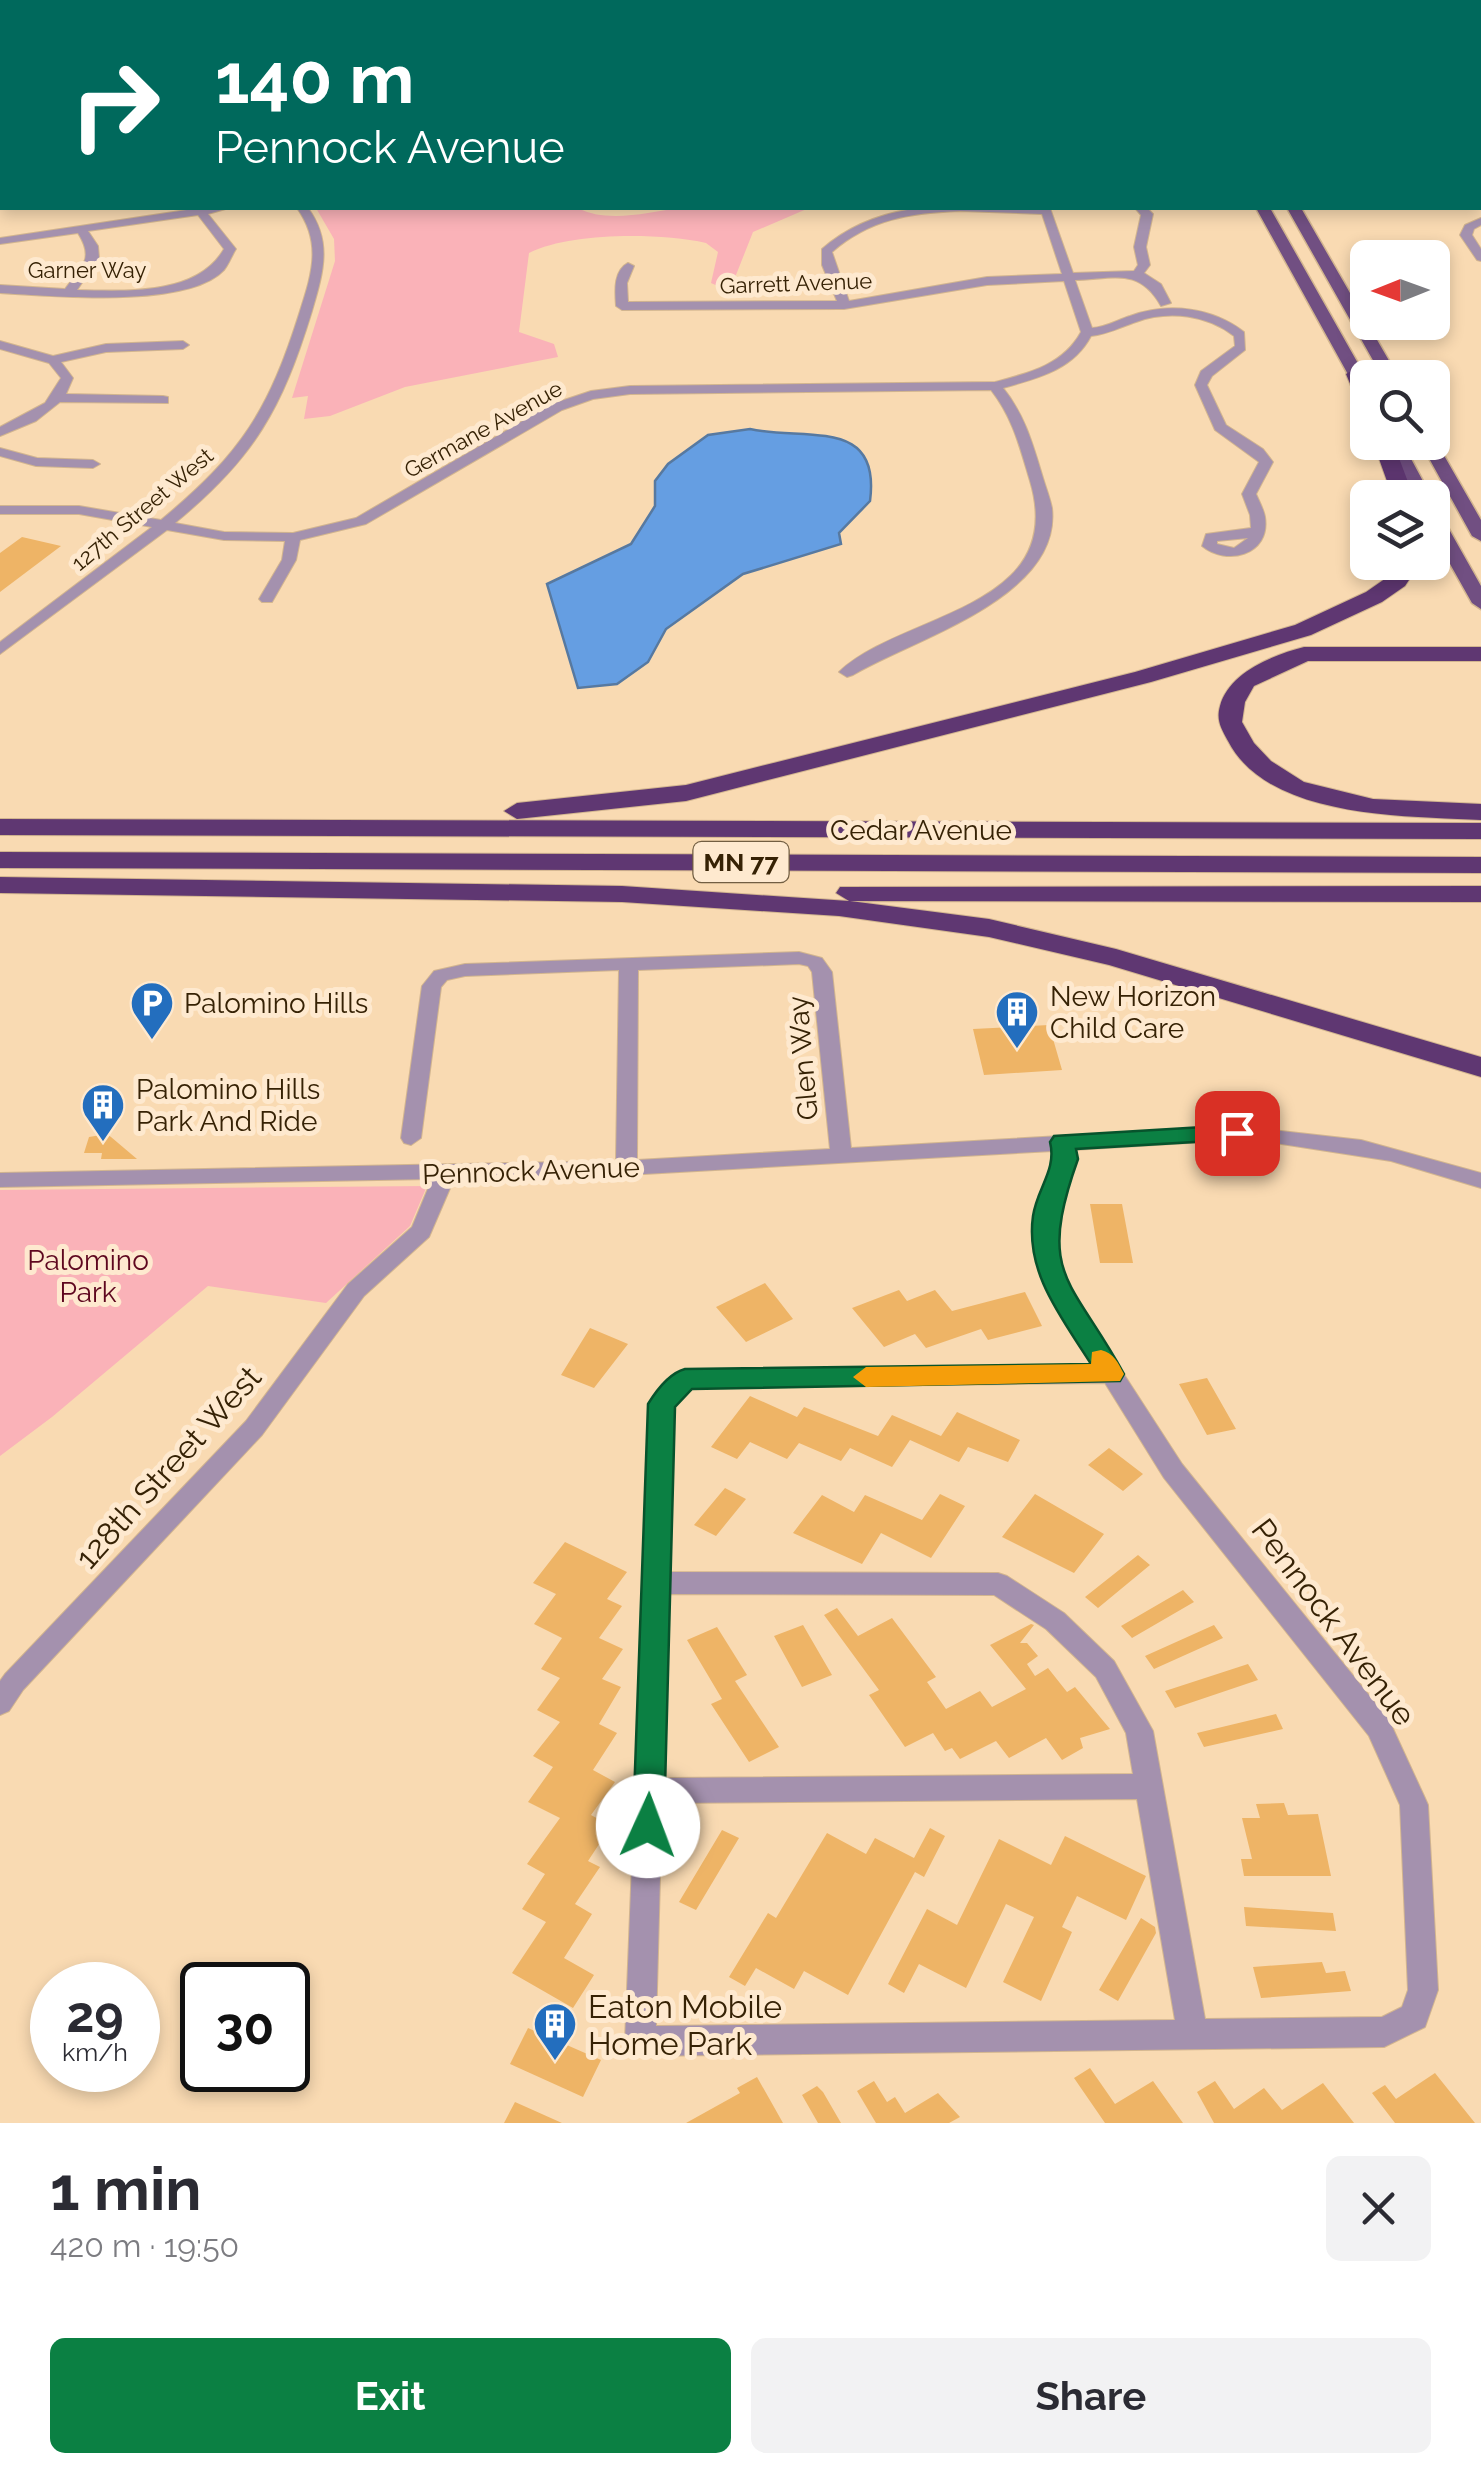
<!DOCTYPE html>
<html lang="en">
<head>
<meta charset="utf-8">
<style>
  :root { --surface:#fff; --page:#f2f2f3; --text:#2b2b33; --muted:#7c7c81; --accent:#0b8043 }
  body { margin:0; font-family:Raleway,sans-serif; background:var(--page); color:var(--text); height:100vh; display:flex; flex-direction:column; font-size:38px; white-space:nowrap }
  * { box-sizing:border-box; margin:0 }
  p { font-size:32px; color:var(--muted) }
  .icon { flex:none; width:55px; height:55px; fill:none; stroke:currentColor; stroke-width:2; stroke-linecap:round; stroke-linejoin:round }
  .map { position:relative; height:2123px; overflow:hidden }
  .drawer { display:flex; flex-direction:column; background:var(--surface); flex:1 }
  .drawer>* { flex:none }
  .top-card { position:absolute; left:0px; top:0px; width:1482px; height:210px; box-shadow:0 5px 15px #0003; background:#00695c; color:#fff; overflow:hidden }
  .needle { width:65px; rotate:269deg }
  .buttons { position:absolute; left:1350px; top:240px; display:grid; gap:20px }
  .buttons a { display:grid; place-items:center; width:100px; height:100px; border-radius:15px; background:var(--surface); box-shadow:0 5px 15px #0003; font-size:50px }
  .speed { position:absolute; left:30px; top:1962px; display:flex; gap:20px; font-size:50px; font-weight:700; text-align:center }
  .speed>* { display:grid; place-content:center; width:130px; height:130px; border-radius:50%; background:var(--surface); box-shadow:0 5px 15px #0003; line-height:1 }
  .speed small { font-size:25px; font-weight:400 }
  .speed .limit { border:5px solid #111; border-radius:15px; background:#fff; color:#111 }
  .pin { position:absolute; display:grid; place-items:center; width:85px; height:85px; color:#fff; margin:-42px; border-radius:20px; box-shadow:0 5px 15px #0006 }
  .me { position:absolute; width:110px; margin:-55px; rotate:2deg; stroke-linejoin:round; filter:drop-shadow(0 0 8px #0008) }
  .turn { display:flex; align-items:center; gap:35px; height:210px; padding:0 50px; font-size:45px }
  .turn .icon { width:130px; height:130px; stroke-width:2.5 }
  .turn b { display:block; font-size:70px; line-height:85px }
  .round { display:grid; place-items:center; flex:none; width:105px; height:105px; border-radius:15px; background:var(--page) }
  .overview { display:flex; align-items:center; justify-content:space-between; height:170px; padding:0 50px }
  h1 { font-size:60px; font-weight:700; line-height:75px }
  .cta { display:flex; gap:20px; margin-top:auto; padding:20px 50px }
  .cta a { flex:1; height:115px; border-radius:15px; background:var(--accent); color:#fff; font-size:40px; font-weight:700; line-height:115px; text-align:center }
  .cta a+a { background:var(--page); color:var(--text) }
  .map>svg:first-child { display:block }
</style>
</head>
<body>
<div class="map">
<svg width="1481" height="2123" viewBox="0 0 1481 2123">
  <rect width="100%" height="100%" fill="#f9dab2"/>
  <path fill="#fab2b8" d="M 316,208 L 578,208 C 605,223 649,213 677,208 C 714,200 770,207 809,208 L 753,232 L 734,280 L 720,287 L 711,283 L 718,252 L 706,243 C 659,233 572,232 529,253 L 519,332 L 554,344 L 558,357 L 405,387 L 330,416 L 304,419 L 308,396 L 292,398 L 335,261 L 334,239 Z
    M 427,1186 L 410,1226 L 326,1303 L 208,1286 L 52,1417 L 0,1456 L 0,1190 Z"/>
  <path fill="#659ee2" stroke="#5779a0" stroke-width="2.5" d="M 750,429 C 807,441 881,417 870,501 L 839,533 L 841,544 L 743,574 L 666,629 L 648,662 L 617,684 L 578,688 L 547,584 L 631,544 L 655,506 L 655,481 L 668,464 L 708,435 Z"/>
  <path fill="#eeb466" d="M 22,537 L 61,546 L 0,592 L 0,553 Z
    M 1049,1025 L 1062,1070 L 984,1075 L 973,1029 Z
    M 107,1134 L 111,1137 L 137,1159 L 101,1159 L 102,1153 L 84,1153 L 89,1137 Z
    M 1090,1204 L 1122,1204 L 1133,1263 L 1100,1263 Z
    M 765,1283 L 793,1319 L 746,1342 L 716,1307 Z
    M 899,1290 L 907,1301 L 935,1290 L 952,1311 L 1025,1292 L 1042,1326 L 988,1340 L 981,1329 L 926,1348 L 915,1334 L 884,1347 L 852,1308 Z
    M 590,1328 L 628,1344 L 594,1388 L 561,1375 Z
    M 1207,1378 L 1236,1429 L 1207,1435 L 1179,1384 Z
    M 750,1396 L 797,1417 L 804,1407 L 878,1436 L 892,1415 L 941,1436 L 957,1412 L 1020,1440 L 1008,1462 L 968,1447 L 959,1462 L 910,1440 L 892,1467 L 850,1448 L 841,1461 L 799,1443 L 787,1459 L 750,1442 L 737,1459 L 711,1447 Z
    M 1109,1448 L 1143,1474 L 1123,1491 L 1088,1465 Z
    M 725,1488 L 746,1499 L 716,1536 L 694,1525 Z
    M 940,1494 L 965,1506 L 931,1558 L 881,1533 L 862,1564 L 793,1533 L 822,1495 L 854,1512 L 865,1495 L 922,1520 Z
    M 1035,1494 L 1104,1534 L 1074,1573 L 1002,1537 Z
    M 565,1542 L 627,1572 L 607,1599 L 622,1606 L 599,1638 L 623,1649 L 602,1679 L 621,1687 L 599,1724 L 617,1733 L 593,1770 L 615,1782 L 591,1815 L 611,1826 L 588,1861 L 600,1867 L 575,1904 L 592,1914 L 564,1958 L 594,1975 L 573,2008 L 512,1973 L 546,1922 L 522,1909 L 545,1874 L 527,1864 L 560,1818 L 528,1802 L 553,1767 L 533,1756 L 560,1722 L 537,1710 L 560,1678 L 541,1669 L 562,1638 L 534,1624 L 556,1594 L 533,1583 Z
    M 1138,1555 L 1150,1565 L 1098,1608 L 1085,1597 Z
    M 1183,1590 L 1194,1602 L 1132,1638 L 1121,1626 Z
    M 837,1608 L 858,1636 L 892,1618 L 936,1677 L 927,1682 L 946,1709 L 980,1691 L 992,1707 L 1026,1689 L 990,1645 L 1031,1624 L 1034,1625 L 1020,1643 L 1027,1643 L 1038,1656 L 1027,1664 L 1035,1676 L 1048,1668 L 1067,1692 L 1075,1687 L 1110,1729 L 1080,1738 L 1083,1748 L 1062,1760 L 1046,1738 L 1009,1758 L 996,1741 L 960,1759 L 952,1748 L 945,1751 L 933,1733 L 905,1747 L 869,1695 L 879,1690 L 824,1615 Z
    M 803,1625 L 832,1675 L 802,1687 L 774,1636 Z
    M 1214,1625 L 1223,1638 L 1154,1669 L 1145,1656 Z
    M 717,1627 L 747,1675 L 735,1681 L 779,1747 L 749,1762 L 711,1704 L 722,1699 L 687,1640 Z
    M 1248,1664 L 1258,1680 L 1175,1708 L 1165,1691 Z
    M 1276,1714 L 1283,1729 L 1204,1747 L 1197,1733 Z
    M 1284,1803 L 1288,1815 L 1318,1814 L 1331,1876 L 1244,1876 L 1241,1859 L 1252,1859 L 1242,1818 L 1260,1818 L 1256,1804 Z
    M 930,1828 L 945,1836 L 924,1877 L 915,1872 L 848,1995 L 804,1971 L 794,1989 L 756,1968 L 745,1986 L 729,1977 L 768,1913 L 776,1918 L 827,1833 L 866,1854 L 875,1838 L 914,1858 Z
    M 722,1830 L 739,1838 L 696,1910 L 679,1902 Z
    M 1065,1836 L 1146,1876 L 1126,1920 L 1077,1896 L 1062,1927 L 1072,1932 L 1041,2001 L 1003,1982 L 1034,1917 L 1006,1904 L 966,1988 L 919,1964 L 904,1993 L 888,1984 L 927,1909 L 957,1925 L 999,1839 L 1051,1865 Z
    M 1244,1907 L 1333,1913 L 1336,1931 L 1246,1926 Z
    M 1141,1918 L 1155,1927 L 1156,1933 L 1118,2001 L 1099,1990 Z
    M 1322,1962 L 1326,1973 L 1345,1971 L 1351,1991 L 1261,1998 L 1253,1967 Z
    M 528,2028 L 601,2060 L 583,2097 L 510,2064 Z
    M 1090,2068 L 1115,2104 L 1153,2081 L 1183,2123 L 1105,2123 L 1074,2078 Z
    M 1435,2073 L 1475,2123 L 1395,2123 L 1372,2093 L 1385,2085 L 1396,2099 Z
    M 757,2077 L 783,2123 L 686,2123 L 740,2093 L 737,2088 Z
    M 874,2081 L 887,2102 L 895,2097 L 905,2113 L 938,2093 L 960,2117 L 949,2123 L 876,2123 L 857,2091 Z
    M 1215,2081 L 1234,2109 L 1264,2088 L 1282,2110 L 1323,2083 L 1354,2123 L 1214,2123 L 1197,2092 Z
    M 817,2086 L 823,2092 L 841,2123 L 818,2123 L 802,2095 Z
    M 515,2102 L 562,2123 L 504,2123 Z"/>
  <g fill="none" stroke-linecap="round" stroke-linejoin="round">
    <g stroke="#d2b58f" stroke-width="2">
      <path id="minor" d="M 954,0 L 967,0 L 968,2 L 957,2 Z
        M 1439,0 L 1448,0 L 1449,2 L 1441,2 Z
        M 1480,24 L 1481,24 L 1481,30 L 1480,30 Z
        M 1481,58 L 1481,65 L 1480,65 L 1480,58 Z
        M 1480,107 L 1481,107 L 1481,113 L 1480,113 Z
        M 0,116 L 2,116 L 2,122 L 0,122 Z
        M 1480,141 L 1481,141 L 1481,147 L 1480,147 Z
        M 0,160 L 2,160 L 2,167 L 0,167 Z
        M 1480,185 L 1481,185 L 1481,191 L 1480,191 Z
        M 200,208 L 229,208 L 208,214 L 236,249 C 232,255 229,264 224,270 C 188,309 51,296 0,293 L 0,285 L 65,289 C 81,267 95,260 78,233 L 0,244 L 0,238 ZM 198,215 L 224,249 C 197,296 125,291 77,290 L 99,258 L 98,246 L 88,231 Z
        M 297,208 L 308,208 C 333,242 323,273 312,311 C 282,409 255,457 175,523 L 224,532 L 293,533 L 356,518 L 552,404 L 591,391 L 630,386 L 995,382 C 1029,373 1063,365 1081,332 L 1064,281 L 987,285 L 844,309 L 622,310 L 616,306 C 615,291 613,271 628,263 L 634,266 L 627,283 L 628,302 L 837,301 L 822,265 L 822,249 C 888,192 968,208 1050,208 L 1073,273 L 1134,271 L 1138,265 L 1134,247 L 1141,215 L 1135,208 L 1147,208 L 1153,214 L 1146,247 L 1150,265 L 1144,273 L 1161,284 L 1171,303 L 1161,306 C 1139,267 1114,279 1075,280 L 1092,328 C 1106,327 1117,320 1130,316 C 1168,302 1212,307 1244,332 L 1245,350 L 1212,376 L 1207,385 L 1226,425 L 1263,449 L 1273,462 L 1256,494 C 1259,501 1264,510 1265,517 C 1271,556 1226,566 1202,546 L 1206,534 L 1251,528 L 1250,515 L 1242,494 L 1259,462 L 1215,430 L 1195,385 L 1201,371 L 1235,346 L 1234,336 C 1207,315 1169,310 1136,322 C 1121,327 1108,334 1091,336 C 1073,370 1038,378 1003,388 C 1025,415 1033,445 1043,478 C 1046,488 1050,498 1052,508 C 1062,598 913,639 853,675 L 847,677 L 839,672 C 902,612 1069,610 1030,481 C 1020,448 1013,418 991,390 L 630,394 L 593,399 L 562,410 L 366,524 L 300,540 L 296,560 L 272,602 L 262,602 L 259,599 L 282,560 L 285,541 L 224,540 L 167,530 L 0,654 L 0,642 L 152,527 L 79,514 L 0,514 L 0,506 L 79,506 L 161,520 C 242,453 269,410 300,311 C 312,273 322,243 297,208 ZM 960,211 L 1042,214 L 1062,274 L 987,277 L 849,301 L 832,252 C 870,219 910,213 960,211 ZM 1248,538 L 1234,548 L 1217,544 L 1217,541 Z
        M 1481,218 L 1481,225 L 1474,229 L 1472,235 L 1481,249 L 1481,261 L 1477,260 L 1460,235 L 1465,225 Z
        M 0,341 L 53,356 L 106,344 L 183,341 L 189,345 L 183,349 L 106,352 L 61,362 L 73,378 L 66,394 L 163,396 L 168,397 L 168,403 L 60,402 L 36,421 L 0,436 L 0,427 L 45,403 L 61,378 L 49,363 L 0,349 Z
        M 0,448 L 37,458 L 93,460 L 100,464 L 93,468 L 36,466 L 0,456 Z
        M 799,952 L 822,958 L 832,972 L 851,1148 L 1237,1126 L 1361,1140 L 1481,1173 L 1481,1188 L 1391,1161 L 1268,1142 L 1237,1140 L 1073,1150 L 1072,1169 L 1056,1222 L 1057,1250 L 1066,1285 L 1182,1464 L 1389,1720 L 1424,1796 L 1428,1805 L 1438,1990 L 1425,2027 L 1384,2047 L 640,2056 L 629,2052 L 625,2041 L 650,1404 L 677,1373 L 685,1370 L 1093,1365 C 1065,1321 1026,1274 1034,1218 C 1038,1194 1052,1175 1053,1151 L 626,1175 L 454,1179 L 429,1237 L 364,1296 L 262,1435 L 23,1690 L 9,1711 L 0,1715 L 0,1681 L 5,1674 L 246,1421 L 348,1284 L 412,1227 L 432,1179 L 0,1187 L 0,1173 L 616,1161 L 619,970 L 465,976 L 447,980 L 441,987 L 421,1138 L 411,1145 L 404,1143 L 401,1138 L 422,986 L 434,971 L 465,964 ZM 799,964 L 808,966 L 812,972 L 830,1149 L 637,1160 L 638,970 ZM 1105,1383 L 1164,1478 L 1369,1736 L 1400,1805 L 1408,1990 L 1402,2007 L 1382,2017 L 1205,2019 L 1153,1731 L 1114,1661 L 1064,1613 L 1007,1576 L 998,1573 L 669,1572 L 674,1407 L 691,1388 ZM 668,1594 L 994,1595 L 1046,1629 L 1096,1677 L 1126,1733 L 1133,1774 L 663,1778 ZM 1137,1799 L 1175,2020 L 656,2026 L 662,1803 Z"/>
    </g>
    <g stroke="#d2b58f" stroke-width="3">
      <path id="major" d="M 1112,0 L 1124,0 L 1126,2 L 1114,2 Z
        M 1134,0 L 1146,0 L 1148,2 L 1136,2 Z
        M 1256,208 L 1270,208 L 1368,381 L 1368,401 L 1360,396 Z
        M 1287,208 L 1301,208 L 1399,378 L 1383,378 Z
        M 1434,438 L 1481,520 L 1481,541 L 1472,536 L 1420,442 L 1432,442 Z
        M 1385,442 L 1402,442 L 1432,498 L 1414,498 Z
        M 1432,510 L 1441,515 L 1481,586 L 1481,609 L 1472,603 L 1432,532 Z"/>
    </g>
    <g stroke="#d2b58f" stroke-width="2">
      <path id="highway" d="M 1356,368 L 1368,379 L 1368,409 L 1358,403 L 1346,374 Z
        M 1373,442 L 1393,442 L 1414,498 L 1393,498 Z
        M 1399,562 L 1421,562 L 1405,586 L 1382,602 L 1311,635 L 1151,682 L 686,801 L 517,819 L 504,811 L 517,803 L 686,785 L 1135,672 L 1295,625 L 1366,592 L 1389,576 Z
        M 1304,647 L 1481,647 L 1481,661 L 1308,661 L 1254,686 L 1245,702 L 1242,722 L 1254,743 L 1271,761 L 1304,782 L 1373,799 L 1481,804 L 1481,820 C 1406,816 1268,819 1228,741 C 1221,728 1216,720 1220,706 C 1229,672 1273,655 1304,647 Z
        M 0,819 L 1481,823 L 1481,839 L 0,835 Z
        M 0,852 L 1481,857 L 1481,873 L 0,868 Z
        M 0,877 L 622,886 L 849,901 L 836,893 L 840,887 L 1481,886 L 1481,902 L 850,901 L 989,919 L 1116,949 L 1481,1057 L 1481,1077 L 1109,965 L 989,937 L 839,916 L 622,902 L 0,893 Z"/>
    </g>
    <use href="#minor" fill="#a491ae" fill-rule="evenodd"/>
    <use href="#major" fill="#714f82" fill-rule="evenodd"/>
    <use href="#highway" fill="#5f3772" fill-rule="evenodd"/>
  </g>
  <path fill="#0b8043" stroke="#07532c" stroke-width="2.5" d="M 1237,1125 L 1245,1127 L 1245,1139 L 1076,1149 L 1078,1159 C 1036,1277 1071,1277 1124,1374 L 1120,1381 L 692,1389 L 675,1407 L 664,1826 L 660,1837 L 648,1841 L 637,1837 L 633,1826 L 648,1404 C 656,1391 670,1373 685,1369 L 1091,1364 C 1062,1318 1025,1273 1033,1216 C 1037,1188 1057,1170 1050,1142 L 1054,1136 Z"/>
  <path fill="#f59e0b" d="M 1101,1350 C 1114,1353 1118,1363 1124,1374 L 1120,1381 L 866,1387 L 853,1377 L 866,1367 L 1091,1364 L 1092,1352 Z"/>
  <defs>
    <g id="parking-pin" transform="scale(2.25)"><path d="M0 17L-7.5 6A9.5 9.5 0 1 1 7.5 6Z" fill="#236ebe" stroke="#fee9cf"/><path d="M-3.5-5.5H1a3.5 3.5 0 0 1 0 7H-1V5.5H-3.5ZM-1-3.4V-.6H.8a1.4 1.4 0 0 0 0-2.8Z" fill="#fff"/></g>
    <g id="building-pin" transform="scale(2.25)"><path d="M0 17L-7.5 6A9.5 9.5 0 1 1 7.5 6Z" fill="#236ebe" stroke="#fee9cf"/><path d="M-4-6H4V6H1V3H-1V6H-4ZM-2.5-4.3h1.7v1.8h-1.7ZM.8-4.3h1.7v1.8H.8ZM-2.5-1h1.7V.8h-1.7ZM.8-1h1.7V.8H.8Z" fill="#fff"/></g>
  </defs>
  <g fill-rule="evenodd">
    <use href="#parking-pin" x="152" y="1003"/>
    <use href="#building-pin" x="1017" y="1012"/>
    <use href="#building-pin" x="103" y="1105"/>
    <use href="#building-pin" x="555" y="2024"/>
  </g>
  <g text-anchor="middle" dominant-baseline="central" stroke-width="10" stroke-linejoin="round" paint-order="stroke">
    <g font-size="22" fill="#362205" stroke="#fee9cf">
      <text x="87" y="270">Garner Way</text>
      <text transform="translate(796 283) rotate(-2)">Garrett Avenue</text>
      <text transform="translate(483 429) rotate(-29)">Germane Avenue</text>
      <text transform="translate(142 509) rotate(-40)">127th Street West</text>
    </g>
    <rect fill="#fee9cf" stroke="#725e42" stroke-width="2.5" x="693.5" y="842" width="95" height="40" rx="8"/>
    <g font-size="25" font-weight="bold" fill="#362205">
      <text x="741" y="862">MN 77</text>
    </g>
    <g font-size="28" fill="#362205" stroke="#fee9cf">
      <text x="921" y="830">Cedar Avenue</text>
      <text transform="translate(803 1058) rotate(-95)">Glen Way</text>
      <text transform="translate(531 1171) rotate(-2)">Pennock Avenue</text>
    </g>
    <g font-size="28" fill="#362205" stroke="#fee9cf" text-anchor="start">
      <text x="1050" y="996">New Horizon<tspan x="1050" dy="32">Child Care</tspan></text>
      <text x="184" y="1003">Palomino Hills</text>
      <text x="136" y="1089">Palomino Hills<tspan x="136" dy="32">Park And Ride</tspan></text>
    </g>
    <g font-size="28" fill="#5e071f" stroke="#fee9cf">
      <text x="88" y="1260">Palomino<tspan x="88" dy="32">Park</tspan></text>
    </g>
    <g font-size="32" fill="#362205" stroke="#fee9cf">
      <text transform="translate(168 1467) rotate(-48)">128th Street West</text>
      <text transform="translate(1334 1622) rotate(53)">Pennock Avenue</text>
    </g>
    <g font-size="32" fill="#362205" stroke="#fee9cf" text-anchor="start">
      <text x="588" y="2006">Eaton Mobile<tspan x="588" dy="37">Home Park</tspan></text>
    </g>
  </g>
</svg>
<div class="buttons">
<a><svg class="needle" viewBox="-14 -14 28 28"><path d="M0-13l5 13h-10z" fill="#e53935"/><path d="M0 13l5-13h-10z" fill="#7c7c81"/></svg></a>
<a><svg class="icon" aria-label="search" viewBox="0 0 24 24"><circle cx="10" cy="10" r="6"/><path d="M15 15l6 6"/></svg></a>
<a><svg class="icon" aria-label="layers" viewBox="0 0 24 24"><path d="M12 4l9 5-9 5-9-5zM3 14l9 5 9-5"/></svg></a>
</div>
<div class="speed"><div>29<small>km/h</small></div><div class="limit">30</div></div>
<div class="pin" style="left:1237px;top:1133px;background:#d93025"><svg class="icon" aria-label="arrive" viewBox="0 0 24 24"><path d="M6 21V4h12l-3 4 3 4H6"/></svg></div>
<svg class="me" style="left:648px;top:1826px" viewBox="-20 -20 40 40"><circle r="19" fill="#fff"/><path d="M0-13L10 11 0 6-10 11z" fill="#0b8043"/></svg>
<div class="top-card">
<div class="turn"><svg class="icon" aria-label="right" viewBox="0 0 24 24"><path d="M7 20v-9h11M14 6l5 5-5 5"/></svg><div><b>140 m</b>Pennock Avenue</div></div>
</div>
</div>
<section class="drawer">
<div class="overview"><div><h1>1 min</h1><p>420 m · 19:50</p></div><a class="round"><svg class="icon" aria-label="close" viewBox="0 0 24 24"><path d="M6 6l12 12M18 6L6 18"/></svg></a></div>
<div class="cta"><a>Exit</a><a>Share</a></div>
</section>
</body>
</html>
